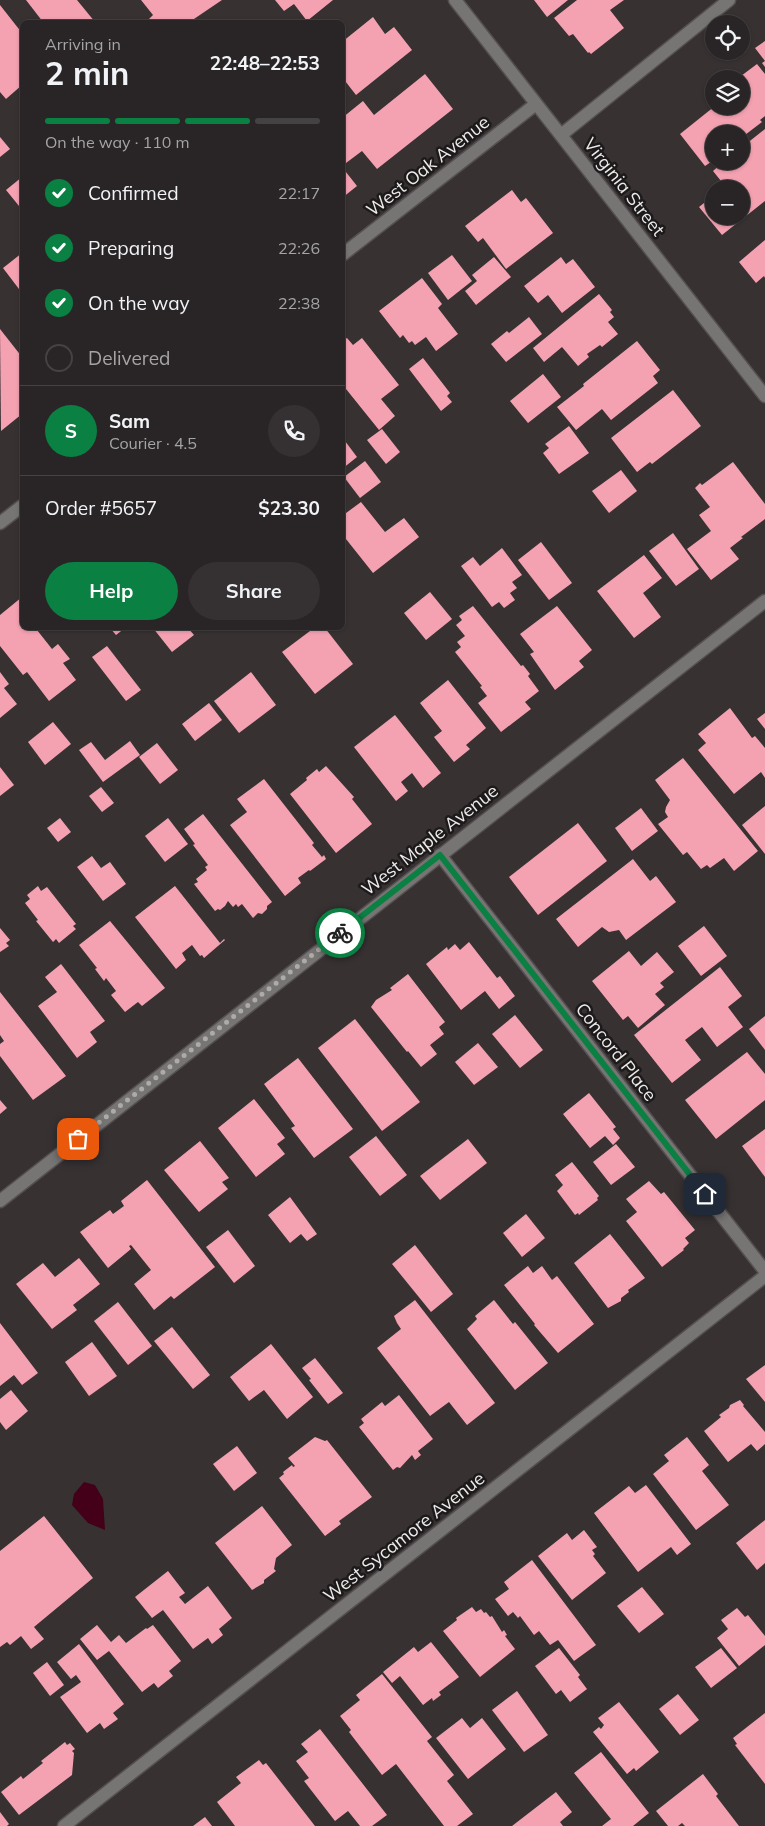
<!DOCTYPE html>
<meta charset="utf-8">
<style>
:root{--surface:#292526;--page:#353132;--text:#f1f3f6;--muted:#a5a5a7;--line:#454243;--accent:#0b8043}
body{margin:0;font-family:Mulish,sans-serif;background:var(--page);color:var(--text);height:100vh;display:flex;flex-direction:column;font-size:19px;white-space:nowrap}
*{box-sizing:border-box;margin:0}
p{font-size:16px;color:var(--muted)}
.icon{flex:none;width:28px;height:28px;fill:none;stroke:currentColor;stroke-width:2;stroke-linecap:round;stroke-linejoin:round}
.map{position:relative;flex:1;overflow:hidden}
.side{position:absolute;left:20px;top:20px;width:325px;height:610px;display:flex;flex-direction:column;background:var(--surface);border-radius:8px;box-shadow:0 1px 4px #0004,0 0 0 1px var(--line)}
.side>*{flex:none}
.fabs{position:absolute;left:705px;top:15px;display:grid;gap:10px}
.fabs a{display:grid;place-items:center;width:45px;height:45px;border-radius:50%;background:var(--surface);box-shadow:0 1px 4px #0004,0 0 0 1px var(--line);font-size:25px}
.pin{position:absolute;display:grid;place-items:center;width:42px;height:42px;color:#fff;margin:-21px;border-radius:10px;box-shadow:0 2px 8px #0006}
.courier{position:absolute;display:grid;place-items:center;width:50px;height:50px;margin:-25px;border:4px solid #0b8043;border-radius:50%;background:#fff;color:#222;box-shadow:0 1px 6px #0007}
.overview em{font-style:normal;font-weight:700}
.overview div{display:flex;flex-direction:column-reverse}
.overview{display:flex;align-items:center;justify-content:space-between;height:85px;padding:0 25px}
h1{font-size:32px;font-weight:700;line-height:38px}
.bar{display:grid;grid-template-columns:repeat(4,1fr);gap:8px 5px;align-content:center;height:60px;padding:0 25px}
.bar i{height:6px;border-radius:4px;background:var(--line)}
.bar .selected{background:var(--accent)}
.bar p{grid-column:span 4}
.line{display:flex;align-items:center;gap:12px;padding:0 25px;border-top:1px solid var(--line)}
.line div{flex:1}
.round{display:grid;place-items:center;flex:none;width:52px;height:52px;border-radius:26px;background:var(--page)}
ol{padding:0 25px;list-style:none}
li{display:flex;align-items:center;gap:15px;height:55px}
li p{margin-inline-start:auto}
li .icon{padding:5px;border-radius:50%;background:var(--accent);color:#fff;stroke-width:4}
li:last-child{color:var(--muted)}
li i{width:28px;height:28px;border:2px solid var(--line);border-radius:50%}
.action{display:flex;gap:10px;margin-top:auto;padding:10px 25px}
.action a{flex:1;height:58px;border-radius:30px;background:var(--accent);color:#fff;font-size:20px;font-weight:700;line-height:58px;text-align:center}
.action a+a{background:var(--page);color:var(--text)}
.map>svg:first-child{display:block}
.water{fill:#430018}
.building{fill:#f4a1b1}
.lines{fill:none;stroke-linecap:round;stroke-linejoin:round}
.minor-casing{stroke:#544f50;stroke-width:15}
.minor{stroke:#777474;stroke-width:12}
.done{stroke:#afaaaa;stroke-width:5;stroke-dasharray:0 9}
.route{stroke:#0b8043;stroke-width:6}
.labels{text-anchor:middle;stroke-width:5;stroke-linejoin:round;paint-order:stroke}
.street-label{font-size:18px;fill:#efebeb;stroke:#1c1a1a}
</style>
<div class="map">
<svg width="765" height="1826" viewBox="0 0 765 1826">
<rect width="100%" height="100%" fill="#373132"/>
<polygon class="water" points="84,1482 95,1485 103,1499 105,1530 88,1523 72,1505 74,1494"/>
<g class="building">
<polygon points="26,0 77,0 95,22 43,22"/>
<polygon points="141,0 222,0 191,21 192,22 152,22 149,19 153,15"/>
<polygon points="275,0 333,0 307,21 294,4 284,11"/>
<polygon points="534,0 568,0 547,17"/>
<polygon points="577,0 624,0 610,10 624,28 591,54 589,52 588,53 573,34 569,36 554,18"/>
<polygon points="0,5 22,33 22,85 6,99 0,92"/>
<polygon points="373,17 385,34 394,27 412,50 356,95 342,77 342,42"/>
<polygon points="765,41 765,67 762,63 765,61 755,48"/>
<polygon points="757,64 765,74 765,116 760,120 762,122 741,138 741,134 714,134 714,160 705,166 680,134 715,106 741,106 741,79 737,79"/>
<polygon points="425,74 453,109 377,169 362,151 342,166 342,118 363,101 374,115"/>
<polygon points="765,129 765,201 722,235 699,207 714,195 714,216 741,216 741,189 722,189 725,186 713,171 724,161 741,161 741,148"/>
<polygon points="0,137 10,149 0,157"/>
<polygon points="342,167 357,186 342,198"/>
<polygon points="22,177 22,203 19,206 6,190"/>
<polygon points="512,190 521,202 526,198 553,233 506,269 483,238 478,242 465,226"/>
<polygon points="765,240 765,278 764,276 756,283 739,262"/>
<polygon points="22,253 22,293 3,268"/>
<polygon points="452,255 472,281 448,300 428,273"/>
<polygon points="494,257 511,277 476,305 465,291 477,281 472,275"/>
<polygon points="561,257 566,264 573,259 595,287 562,313 548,295 538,303 524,286"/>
<polygon points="422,278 442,304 438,308 458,334 436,351 426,337 415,345 412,341 409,343 403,335 400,338 379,311"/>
<polygon points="599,294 612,310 610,312 614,317 608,322 618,334 602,347 600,345 587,354 589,357 578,366 562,347 544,362 533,348"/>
<polygon points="529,317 542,334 506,362 491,344 507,331 509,333"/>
<polygon points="0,329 22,357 22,414 1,431"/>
<polygon points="347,338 353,345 362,338 399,385 381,399 395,416 379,430 342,384 342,341"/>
<polygon points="637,341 660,370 653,376 658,383 611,420 602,409 576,430 557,407 584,386 583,384"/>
<polygon points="423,358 450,393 447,396 452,402 441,411 409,369"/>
<polygon points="543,374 561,397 528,423 510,401"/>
<polygon points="673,390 701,426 652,464 650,462 637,472 611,438"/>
<polygon points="569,426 589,453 559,474 543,453 549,448 545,444"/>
<polygon points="382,429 400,452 386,464 367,440"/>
<polygon points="342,437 357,457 342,469"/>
<polygon points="365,461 381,482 360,498 344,477"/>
<polygon points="733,462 765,504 765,519 741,537 743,538 730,548 739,559 711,580 687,549 711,531 699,515 710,507 695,488 700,483 702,485"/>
<polygon points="621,470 637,491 609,513 592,491"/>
<polygon points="361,502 385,532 404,518 419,537 373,573 342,534 342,516"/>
<polygon points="673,533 699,569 676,586 649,551"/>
<polygon points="541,542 572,583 549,600 518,560"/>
<polygon points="502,548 522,575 512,582 517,588 510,593 515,600 504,608 499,602 492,607 461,566 473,557 480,566"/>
<polygon points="644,555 662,578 643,593 661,617 634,638 597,591"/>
<polygon points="430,592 452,619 426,640 404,613"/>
<polygon points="22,597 22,628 39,628 37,630 52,649 58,644 70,659 63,663 76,680 49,701 27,672 23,675 0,646 0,615"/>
<polygon points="473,606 521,666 523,665 530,674 528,676 539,691 525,702 531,709 501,732 478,703 487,696 480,687 482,686 455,652 461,647 457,642 465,636 456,625 462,620 459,616"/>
<polygon points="557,606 592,650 579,661 584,667 555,690 530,654 534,652 520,634"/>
<polygon points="110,628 125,628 116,635"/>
<polygon points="153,628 188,628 194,635 172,652"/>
<polygon points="314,628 325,628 353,664 315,694 282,652"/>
<polygon points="107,646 141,690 126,701 92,657"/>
<polygon points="0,672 9,684 4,688 17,704 0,718"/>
<polygon points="251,672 276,705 239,733 214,701"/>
<polygon points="448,680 486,728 466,745 470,749 454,762 434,737 442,731 420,703"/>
<polygon points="209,703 222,720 195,741 182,724"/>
<polygon points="730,708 752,738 755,736 765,748 765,778 761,772 734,794 698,750 706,743 698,734"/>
<polygon points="765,713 765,729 757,719"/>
<polygon points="395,715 441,773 423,788 412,773 401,782 408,791 396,801 354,747"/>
<polygon points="53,722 71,744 45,765 28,742"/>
<polygon points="130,741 140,755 103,782 79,750 91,742 105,760"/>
<polygon points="157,743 178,770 160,784 139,757"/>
<polygon points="683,758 758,851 734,871 724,858 710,868 707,865 701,869 687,852 683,855 658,824 668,817 665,812 666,807 670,800 655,780"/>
<polygon points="326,766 354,797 352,799 372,824 336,853 290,794 307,780 306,778 317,769 319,772"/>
<polygon points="0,767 14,785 0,796"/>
<polygon points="264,779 314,843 312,845 322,857 324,855 326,859 310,871 309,870 298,878 301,883 285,896 230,825 247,812 237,799"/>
<polygon points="101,787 114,803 102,812 89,796"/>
<polygon points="765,806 765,854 742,825"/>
<polygon points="641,808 658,831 632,851 615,828"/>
<polygon points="203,814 272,902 267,906 267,909 262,914 258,913 253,918 242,904 238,907 236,904 233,907 228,901 225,906 220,910 218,909 215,911 194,884 198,882 196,879 207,870 205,867 208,865 193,845 195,844 184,829"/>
<polygon points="60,818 71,832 58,842 47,828"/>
<polygon points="168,818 188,844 165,862 145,836"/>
<polygon points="578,823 607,861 538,915 509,877"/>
<polygon points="92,856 101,868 110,862 126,884 103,901 77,867"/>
<polygon points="633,859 650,881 656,876 676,902 626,940 619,930 609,932 602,927 578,947 556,919"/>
<polygon points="38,886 41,891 47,887 76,924 73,926 76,929 59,943 56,939 53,942 36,921 38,920 25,903 30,899 27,895"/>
<polygon points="175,886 220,943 224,939 225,940 204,958 202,955 200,956 192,945 182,953 186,960 176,969 135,917"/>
<polygon points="110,921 165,988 142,1006 138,1002 125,1012 111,995 116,991 106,978 104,981 95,969 97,968 79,945"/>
<polygon points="704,926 727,956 701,976 678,946"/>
<polygon points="0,928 10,940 6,943 9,946 0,952"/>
<polygon points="469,942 497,978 500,976 515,996 499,1009 485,991 461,1010 426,964 447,947 448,950 455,944 460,950"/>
<polygon points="629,951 641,966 657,952 674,972 660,983 664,987 655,994 665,1005 638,1028 628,1016 623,1020 592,981"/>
<polygon points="61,964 105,1021 90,1032 97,1042 77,1058 38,1006 57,992 45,977"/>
<polygon points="720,967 742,996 728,1007 743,1027 717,1047 702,1027 685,1040 701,1060 672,1083 634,1035"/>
<polygon points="408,974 445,1022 439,1027 444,1034 430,1045 437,1054 421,1067 408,1051 407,1052 371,1007 376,1000 392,990 390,988"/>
<polygon points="0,992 66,1076 33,1100 0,1056 0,1044 4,1041 0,1035"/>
<polygon points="515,1015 543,1050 520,1068 492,1034"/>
<polygon points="765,1016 765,1050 749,1029"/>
<polygon points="355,1019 420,1102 382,1131 318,1048"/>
<polygon points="478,1043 498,1067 474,1085 455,1062"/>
<polygon points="747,1052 765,1074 765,1100 716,1139 685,1100"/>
<polygon points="298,1058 353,1129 314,1158 291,1128 295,1126 264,1084"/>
<polygon points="589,1093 616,1127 613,1129 620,1138 613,1145 605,1136 590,1148 563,1114"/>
<polygon points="254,1099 285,1138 277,1144 285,1154 256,1177 218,1128"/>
<polygon points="0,1100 7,1108 0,1114"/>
<polygon points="765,1129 765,1177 742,1146"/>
<polygon points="376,1136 407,1175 380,1196 349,1157"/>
<polygon points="468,1139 487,1163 440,1200 420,1176"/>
<polygon points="200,1141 229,1178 222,1182 228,1189 199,1212 164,1170"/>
<polygon points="616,1144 635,1167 611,1185 593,1162"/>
<polygon points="572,1162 599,1196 597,1198 598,1200 579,1215 578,1213 575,1215 557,1191 563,1185 555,1175"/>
<polygon points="147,1180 215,1267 174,1299 171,1296 154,1310 134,1284 151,1270 131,1245 129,1246 131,1249 108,1268 80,1232 110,1210 113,1214 124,1206 121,1201"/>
<polygon points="649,1181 661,1194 664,1192 695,1230 685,1238 689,1243 683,1249 684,1250 662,1267 626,1221 637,1212 626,1199"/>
<polygon points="290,1197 317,1234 307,1241 301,1234 290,1243 268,1215"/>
<polygon points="526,1214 545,1238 522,1257 503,1233"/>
<polygon points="228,1230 255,1266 234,1283 206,1247"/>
<polygon points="610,1234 645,1278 628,1290 629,1292 621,1298 621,1301 608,1308 574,1263"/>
<polygon points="415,1245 453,1294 431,1312 392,1264"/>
<polygon points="79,1258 100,1284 73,1305 77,1310 52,1329 16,1284 43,1263 55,1277"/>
<polygon points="528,1266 533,1273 542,1266 552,1280 557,1276 594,1324 558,1353 534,1325 535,1324 504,1285"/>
<polygon points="415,1300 495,1403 467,1425 449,1402 430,1416 377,1348 401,1329 397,1323 394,1316"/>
<polygon points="494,1300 513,1324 515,1322 548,1363 515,1390 467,1329 477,1319 475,1316"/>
<polygon points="118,1302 152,1346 128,1365 94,1321"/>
<polygon points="0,1323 38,1373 22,1385 14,1375 0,1386"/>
<polygon points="172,1327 210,1375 193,1389 154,1341"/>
<polygon points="92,1342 117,1376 89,1396 65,1362"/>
<polygon points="271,1344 313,1397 287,1419 264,1390 249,1401 230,1377"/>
<polygon points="315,1358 343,1393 328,1404 309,1380 311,1379 302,1368"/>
<polygon points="765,1365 765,1402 746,1379"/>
<polygon points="11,1390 28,1411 6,1430 0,1422 0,1399"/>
<polygon points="399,1395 433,1439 418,1451 421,1455 415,1460 412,1455 400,1468 397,1467 393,1470 359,1427 364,1423 361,1419 382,1402 385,1406"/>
<polygon points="740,1400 744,1405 743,1406 765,1432 765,1444 757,1451 751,1444 728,1462 704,1431 721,1417 719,1415 729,1408 730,1405"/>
<polygon points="315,1437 325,1441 327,1440 372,1497 339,1521 341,1524 325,1536 279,1478 284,1474 283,1472 292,1465 293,1467 295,1466 288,1458"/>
<polygon points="687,1437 709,1465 702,1471 729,1505 696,1530 653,1474 669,1461 664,1455"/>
<polygon points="237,1446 257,1473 234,1491 213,1464"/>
<polygon points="646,1485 691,1544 677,1555 671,1547 638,1572 594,1513 629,1486 635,1493"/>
<polygon points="262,1506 292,1545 276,1558 274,1569 276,1571 264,1580 264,1583 252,1590 215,1543"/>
<polygon points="44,1516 93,1578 34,1627 44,1639 31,1649 21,1636 10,1645 7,1642 0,1647 0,1551"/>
<polygon points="765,1520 765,1563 757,1570 736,1543"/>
<polygon points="584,1530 597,1547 592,1550 595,1554 593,1556 606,1573 572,1600 538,1556 567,1533 572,1540"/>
<polygon points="532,1560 596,1645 574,1661 558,1640 550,1645 539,1631 534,1635 520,1616 518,1618 513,1612 508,1616 495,1599 509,1589 504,1582"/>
<polygon points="168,1571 185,1593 179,1597 185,1604 208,1586 232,1618 219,1629 223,1635 212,1644 208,1638 193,1649 163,1610 152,1618 135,1597"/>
<polygon points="642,1587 664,1614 639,1633 617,1606"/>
<polygon points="472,1607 476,1612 481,1609 484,1613 486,1612 490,1617 492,1616 502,1632 504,1630 507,1635 505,1636 515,1649 480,1677 443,1631 457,1620 456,1618"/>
<polygon points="737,1608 745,1617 748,1615 765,1636 765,1645 739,1666 717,1638 728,1629 721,1620"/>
<polygon points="97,1625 111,1642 119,1635 126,1643 146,1628 147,1629 153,1625 181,1661 169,1671 173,1676 158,1688 154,1683 142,1692 109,1651 97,1660 80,1639"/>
<polygon points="431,1642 459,1677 439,1692 441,1695 433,1701 432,1698 423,1705 400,1676 392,1683 383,1672 414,1647 418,1652"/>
<polygon points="79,1644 124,1704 113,1713 118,1719 104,1729 100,1723 87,1733 60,1697 81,1682 76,1675 71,1679 57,1662"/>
<polygon points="559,1648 580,1675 578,1677 587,1689 570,1702 561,1690 556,1694 535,1666"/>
<polygon points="721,1648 737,1668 711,1688 695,1667"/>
<polygon points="47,1662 64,1685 50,1696 33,1673"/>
<polygon points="382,1674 432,1737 427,1741 454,1775 447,1781 473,1814 457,1826 444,1826 396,1764 382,1775 349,1732 351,1730 340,1716 360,1700 356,1695"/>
<polygon points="517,1691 548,1735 524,1752 492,1710"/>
<polygon points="678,1694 699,1720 680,1735 659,1709"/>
<polygon points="619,1702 659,1752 636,1771 634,1768 627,1774 593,1732 599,1727 601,1729 604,1725 598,1718"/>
<polygon points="765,1713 765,1784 735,1745 737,1744 733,1738"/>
<polygon points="462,1718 470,1728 482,1718 506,1749 468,1779 436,1738"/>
<polygon points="320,1729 387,1815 372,1826 360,1826 348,1811 335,1821 304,1781 309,1778 296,1761 308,1752 301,1744"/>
<polygon points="65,1742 67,1745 70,1743 75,1749 72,1751 74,1753 72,1775 19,1815 1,1792 21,1776 23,1779 43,1763 41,1761"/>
<polygon points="601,1752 649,1813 633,1826 602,1826 611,1819 574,1773"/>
<polygon points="259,1760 263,1765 266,1763 315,1826 235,1826 217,1802 241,1783 236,1777"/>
<polygon points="703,1774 718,1794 716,1796 739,1826 685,1826 682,1823 678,1826 668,1826 656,1811"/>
<polygon points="556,1792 572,1812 560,1822 563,1826 512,1826"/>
<polygon points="0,1812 9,1824 7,1826 0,1826"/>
<polygon points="205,1817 212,1826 193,1826"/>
</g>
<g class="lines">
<defs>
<g id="minor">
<polyline points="455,0 765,396"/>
<polyline points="561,135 729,0"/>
<polyline points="342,255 536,104"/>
<polyline points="0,523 22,506"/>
<polyline points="440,855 765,1271"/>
<polyline points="0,1201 765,601"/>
<polyline points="64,1826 765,1276"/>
</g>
</defs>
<use href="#minor" class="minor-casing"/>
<use href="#minor" class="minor"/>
</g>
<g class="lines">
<polyline class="done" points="78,1139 340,933"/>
<polyline class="route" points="340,933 440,855 705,1194"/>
</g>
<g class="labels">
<g class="street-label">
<text transform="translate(428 166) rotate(-38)" y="6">West Oak Avenue</text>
<text transform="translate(624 187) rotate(52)" y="6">Virginia Street</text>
<text transform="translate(430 840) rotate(-38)" y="6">West Maple Avenue</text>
<text transform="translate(616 1052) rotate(52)" y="6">Concord Place</text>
<text transform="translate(404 1537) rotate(-38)" y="6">West Sycamore Avenue</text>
</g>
</g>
</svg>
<div class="fabs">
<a><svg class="icon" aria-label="locate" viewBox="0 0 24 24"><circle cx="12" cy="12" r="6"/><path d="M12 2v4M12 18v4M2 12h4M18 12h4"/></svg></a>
<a><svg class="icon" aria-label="layers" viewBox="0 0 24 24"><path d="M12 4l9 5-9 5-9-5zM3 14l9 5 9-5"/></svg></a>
<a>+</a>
<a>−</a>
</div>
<div class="pin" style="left:78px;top:1139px;background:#ea580c"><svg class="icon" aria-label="bag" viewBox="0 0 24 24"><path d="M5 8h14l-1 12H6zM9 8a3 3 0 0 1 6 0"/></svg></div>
<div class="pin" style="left:705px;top:1194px;background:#1f2937"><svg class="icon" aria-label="home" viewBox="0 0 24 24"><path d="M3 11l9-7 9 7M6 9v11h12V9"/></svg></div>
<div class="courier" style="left:340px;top:933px"><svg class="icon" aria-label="bike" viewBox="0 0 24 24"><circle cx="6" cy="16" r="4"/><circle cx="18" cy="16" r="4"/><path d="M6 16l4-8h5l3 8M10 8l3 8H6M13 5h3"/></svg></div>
<section class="side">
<div class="overview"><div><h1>2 min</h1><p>Arriving in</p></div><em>22:48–22:53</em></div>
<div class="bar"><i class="selected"></i><i class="selected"></i><i class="selected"></i><i></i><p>On the way · 110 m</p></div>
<ol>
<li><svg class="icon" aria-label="check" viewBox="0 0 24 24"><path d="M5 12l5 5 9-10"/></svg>Confirmed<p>22:17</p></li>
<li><svg class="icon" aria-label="check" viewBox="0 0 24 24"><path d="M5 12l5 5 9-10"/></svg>Preparing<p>22:26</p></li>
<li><svg class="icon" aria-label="check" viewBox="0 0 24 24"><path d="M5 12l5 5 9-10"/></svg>On the way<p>22:38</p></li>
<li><i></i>Delivered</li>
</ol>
<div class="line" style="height:90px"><b class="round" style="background:var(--accent);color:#fff">S</b><div><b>Sam</b><p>Courier · 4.5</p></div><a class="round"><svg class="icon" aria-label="phone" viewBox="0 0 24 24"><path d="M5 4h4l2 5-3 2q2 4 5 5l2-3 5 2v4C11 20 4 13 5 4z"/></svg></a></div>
<div class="line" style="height:65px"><div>Order #5657</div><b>$23.30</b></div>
<div class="action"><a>Help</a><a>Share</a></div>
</section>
</div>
